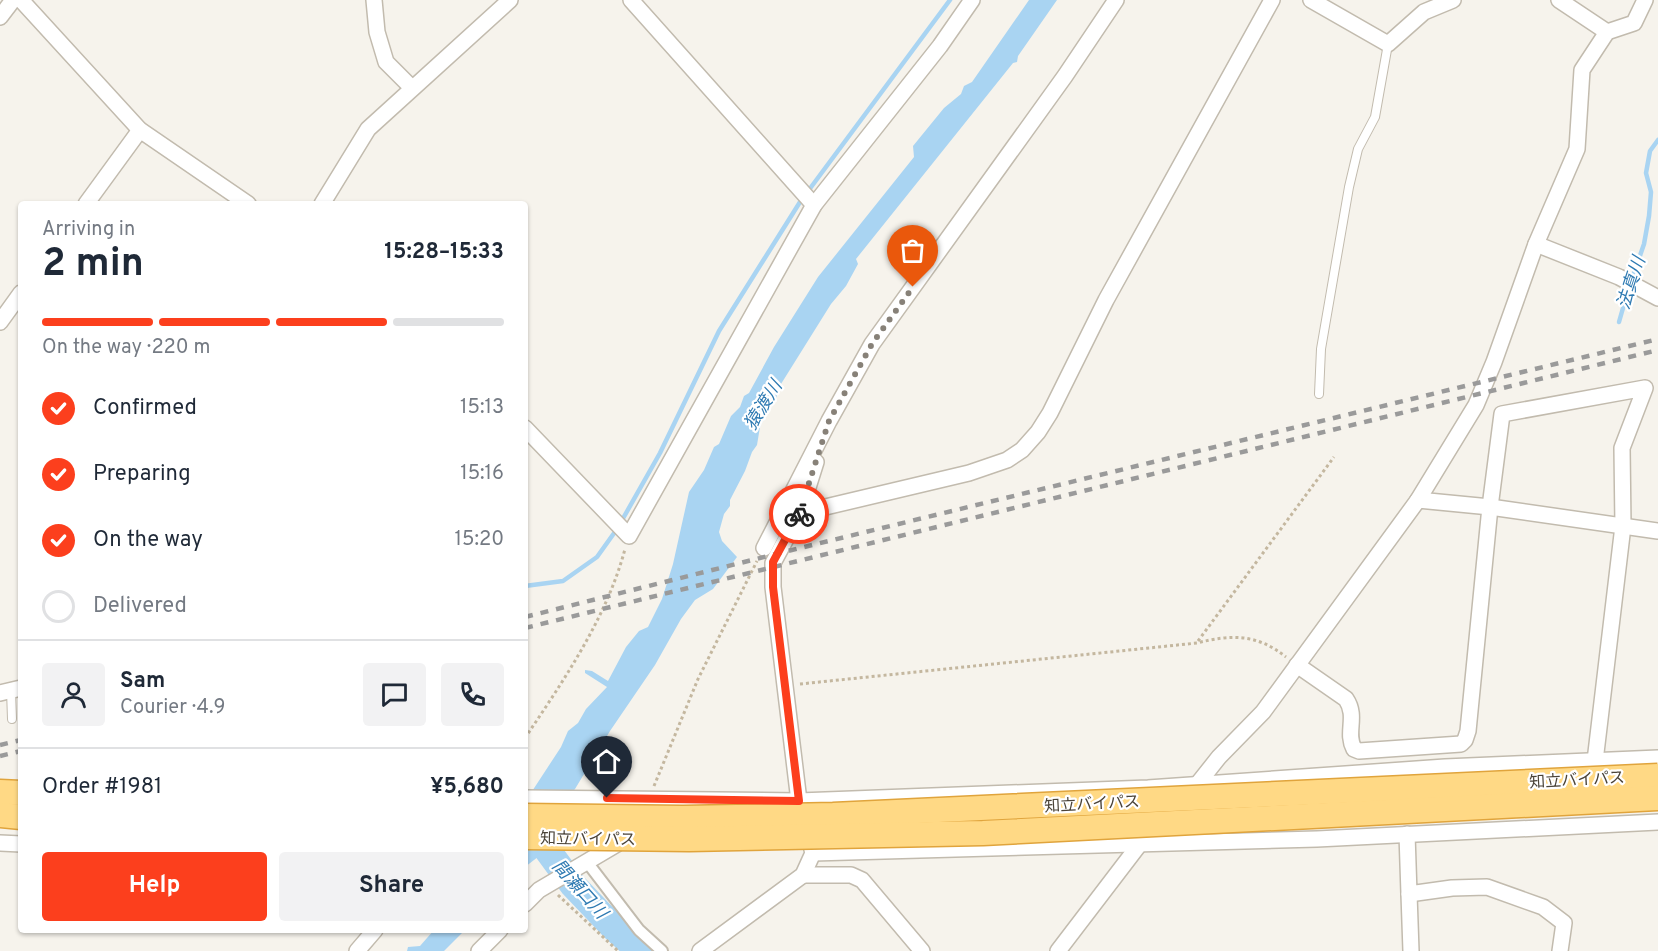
<!DOCTYPE html>
<meta charset="utf-8">
<style>
:root{--surface:#fff;--page:#f2f2f3;--text:#1f2937;--muted:#747a83;--line:#e0e1e3;--accent:#fc3f1d}
body{margin:0;font-family:Overpass,"Noto Sans JP",sans-serif;background:var(--page);color:var(--text);height:100vh;display:flex;flex-direction:column;font-size:22px;white-space:nowrap}
*{box-sizing:border-box;margin:0}
p{font-size:20px;color:var(--muted)}
.icon{flex:none;width:33px;height:33px;fill:none;stroke:currentColor;stroke-width:2;stroke-linecap:round;stroke-linejoin:round}
.map{position:relative;flex:1;overflow:hidden}
.drawer{position:absolute;left:18px;top:201px;width:510px;height:732px;display:flex;flex-direction:column;background:var(--surface);border-radius:6px;box-shadow:0 2px 4px #0004}
.drawer>*{flex:none}
.pin{position:absolute;display:grid;place-items:center;width:51px;height:51px;color:#fff;margin:-62px -26px;border-radius:50% 50% 50% 0;rotate:-45deg;box-shadow:0 0 6px #0007}
.pin .icon{rotate:45deg}
.courier{position:absolute;display:grid;place-items:center;width:60px;height:60px;margin:-30px;border:4px solid #fc3f1d;border-radius:50%;background:#fff;color:#222;box-shadow:0 2px 8px #0007}
.head em{font-style:normal;font-weight:700}
.head div{display:flex;flex-direction:column-reverse}
.head{display:flex;align-items:center;justify-content:space-between;height:102px;padding:0 24px}
h1{font-size:39px;font-weight:700;line-height:45px}
.bar{display:grid;grid-template-columns:repeat(4,1fr);gap:9px 6px;align-content:center;height:72px;padding:0 24px}
.bar i{height:8px;border-radius:4px;background:var(--line)}
.bar .on{background:var(--accent)}
.bar p{grid-column:span 4}
.line{display:flex;align-items:center;gap:15px;padding:0 24px;border-top:2px solid var(--line)}
.line div{flex:1}
.round{display:grid;place-items:center;flex:none;width:63px;height:63px;border-radius:6px;background:var(--page)}
ol{padding:0 24px;list-style:none}
li{display:flex;align-items:center;gap:18px;height:66px}
li p{margin-inline-start:auto}
li .icon{padding:6px;border-radius:50%;background:var(--accent);color:#fff;stroke-width:4}
li:last-child{color:var(--muted)}
li i{width:33px;height:33px;border:3px solid var(--line);border-radius:50%}
.action{display:flex;gap:12px;margin-top:auto;padding:12px 24px}
.action a{flex:1;height:69px;border-radius:6px;background:var(--accent);color:#fff;font-size:24px;font-weight:700;line-height:69px;text-align:center}
.action a+a{background:var(--page);color:var(--text)}
.map>svg:first-child{display:block}
.water{fill:#a9d4f2}
.lines{fill:none;stroke-linecap:round;stroke-linejoin:round}
.stream{stroke:#a9d4f2;stroke-width:4.5}
.river{stroke:#a9d4f2;stroke-width:27}
.service-casing{stroke:#c2bbae;stroke-width:10}
.pedestrian-casing{stroke:#c2bbae;stroke-width:14}
.minor-casing{stroke:#c2bbae;stroke-width:18}
.trunk-casing{stroke:#e0a43c;stroke-width:27}
.path{stroke:#c4b79f;stroke-width:3;stroke-dasharray:3 3;stroke-linecap:butt}
.service{stroke:#fff;stroke-width:8}
.pedestrian{stroke:#fff;stroke-width:10}
.minor{stroke:#fff;stroke-width:15}
.trunk{stroke:#ffd985;stroke-width:24}
.rail{stroke:#9a9a9a;stroke-width:4.5;stroke-dasharray:8 8;stroke-linecap:butt}
.trunk-bridge-casing{stroke:#e0a43c;stroke-width:27;stroke-linecap:butt}
.trunk-bridge{stroke:#ffd985;stroke-width:24}
.done{stroke:#878178;stroke-width:6;stroke-dasharray:0 10.8}
.route{stroke:#fc3f1d;stroke-width:8}
.labels{text-anchor:middle;stroke-width:4.5;stroke-linejoin:round;paint-order:stroke}
.street-label{font-size:16px;fill:#4b4439;stroke:#fff}
.water-label{font-size:18px;font-style:italic;fill:#2e7ab2;stroke:#fff}
</style>
<div class="map">
<svg width="1658" height="951" viewBox="0 0 1658 951">
<rect width="100%" height="100%" fill="#f6f3ec"/>
<g class="water">
<polygon points="1029,0 1057,0 1018,56 1017,62 1013,63 856,259 858,264 846,286 831,304 781,384 775,401 765,415 760,427 757,445 752,452 745,471 730,500 730,506 724,514 719,532 722,541 737,557 713,589 695,600 681,619 655,665 610,731 575,789 539,830 554,852 548,857 543,853 525,867 525,802 561,747 568,731 578,723 586,709 607,687 585,673 585,670 592,671 608,681 626,647 639,631 648,627 662,599 673,564 689,492 704,470 714,447 719,444 731,416 740,407 744,396 749,393 774,347 818,277 914,157 913,146 944,108 961,94 964,86 972,82"/>
<polygon points="434,930 465,930 444,951 407,951 408,947 420,946"/>
</g>
<g class="lines">
<g class="stream">
<polyline points="1632,279 1644,244 1649,216 1651,192 1646,173 1650,151 1658,140"/>
<polyline points="1619,322 1629,287"/>
<polyline points="621,522 660,453 719,331 800,202 950,0"/>
<polyline points="525,586 563,581 597,557 617,529"/>
</g>
<polyline class="river" points="529,825 573,885 614,928 640,951"/>
<defs>
<g id="service">
<polyline points="1319,394 1321,349 1349,187 1358,149 1375,117 1388,44"/>
<polyline points="11,690 12,719"/>
</g>
<polyline id="pedestrian" points="587,862 639,930 662,951"/>
<g id="minor">
<polyline points="21,0 140,130 248,204"/>
<polyline points="374,0 377,32 386,62 412,88"/>
<polyline points="631,0 814,205"/>
<polyline points="1311,0 1388,44 1424,12 1453,0"/>
<polyline points="1559,0 1607,32"/>
<polyline points="0,17 13,0"/>
<polyline points="86,204 140,130"/>
<polyline points="322,204 368,129 510,0"/>
<polyline points="1536,244 1619,277 1658,298"/>
<polyline points="0,322 21,293"/>
<polyline points="525,428 629,536 814,205 940,46 972,0"/>
<polyline points="1418,500 1490,507 1658,531"/>
<polyline points="800,513 816,462"/>
<polyline points="764,548 829,421 872,344 1065,76 1116,0"/>
<path d="M1297 665 1346 699C1358 717 1345 732 1354 749L1359 751 1461 744 1465 740 1468 731 1490 507 1502 414 1645 388 1622 448 1623 526 1595 761"/>
<polyline points="0,693 21,688"/>
<polyline points="1195,791 1196,786 1219,757 1263,712 1418,500 1476,405 1494,362 1536,244 1577,149 1582,70 1607,32 1634,23 1645,0"/>
<polyline points="525,798 799,801 1148,788 1445,767 1658,758"/>
<polyline points="1407,834 1409,894 1452,888 1487,887 1543,907 1564,923 1560,951"/>
<polyline points="1186,842 1191,815"/>
<polyline points="0,843 21,844"/>
<polyline points="813,853 1317,839 1658,822"/>
<polyline points="803,875 851,875 862,880 922,951"/>
<polyline points="1409,894 1411,951"/>
<polyline points="525,904 539,890 617,844 621,838"/>
<polyline points="357,951 375,930"/>
<polyline points="479,951 500,930"/>
<polyline points="700,951 803,875 813,853 799,801 773,587 773,563 800,513 969,473 1007,460 1022,450 1038,432 1050,413 1106,300 1272,0"/>
<polyline points="1058,951 1139,845 1140,840"/>
</g>
<g id="trunk">
<polyline points="0,792 21,793"/>
<polyline points="0,815 21,817"/>
</g>
</defs>
<use href="#service" class="service-casing"/>
<use href="#pedestrian" class="pedestrian-casing"/>
<use href="#minor" class="minor-casing"/>
<use href="#trunk" class="trunk-casing"/>
<g class="path">
<polyline points="1198,641 1334,457"/>
<path d="M800 684 1197 643C1232 634 1257 634 1286 657"/>
<path d="M525 738C564 680 607 617 625 549"/>
<polyline points="654,786 698,679 757,561"/>
<polyline points="558,895 618,951"/>
</g>
<use href="#service" class="service"/>
<use href="#pedestrian" class="pedestrian"/>
<use href="#minor" class="minor"/>
<use href="#trunk" class="trunk"/>
<g class="rail">
<polyline points="525,617 800,548 1658,339"/>
<polyline points="525,628 1658,350"/>
<polyline points="0,745 21,740"/>
<polyline points="0,756 21,751"/>
</g>
<defs>
<g id="trunk-bridge">
<polyline points="525,816 683,818 833,815 1658,776"/>
<polyline points="525,837 689,839 983,833 1658,798"/>
</g>
</defs>
<use href="#trunk-bridge" class="trunk-bridge-casing"/>
<use href="#trunk-bridge" class="trunk-bridge"/>
</g>
<g class="lines">
<polyline class="done" points="799,514 829,421 872,344 913,287"/>
<polyline class="route" points="607,798 799,801 773,587 773,562 799,514"/>
</g>
<g class="labels">
<g class="street-label">
<text transform="translate(1577 779) rotate(-3)" y="6">知立バイパス</text>
<text transform="translate(1092 803) rotate(-3)" y="6">知立バイパス</text>
<text transform="translate(588 838) rotate(1)" y="6">知立バイパス</text>
</g>
<g class="water-label">
<text transform="translate(1631 283) rotate(-72)" y="6">法真川</text>
<text transform="translate(763 405) rotate(-58)" y="6">猿渡川</text>
<text transform="translate(580 889) rotate(48)" y="6">間瀬口川</text>
</g>
</g>
</svg>
<div class="pin" style="left:913px;top:287px;background:#ea580c"><svg class="icon" aria-label="bag" viewBox="0 0 24 24"><path d="M5 8h14l-1 12H6zM9 8a3 3 0 0 1 6 0"/></svg></div>
<div class="pin" style="left:607px;top:798px;background:#1f2937"><svg class="icon" aria-label="home" viewBox="0 0 24 24"><path d="M3 11l9-7 9 7M6 9v11h12V9"/></svg></div>
<div class="courier" style="left:799px;top:514px"><svg class="icon" aria-label="bike" viewBox="0 0 24 24"><circle cx="6" cy="16" r="4"/><circle cx="18" cy="16" r="4"/><path d="M6 16l4-8h5l3 8M10 8l3 8H6M13 5h3"/></svg></div>
<section class="drawer">
<div class="head"><div><h1>2 min</h1><p>Arriving in</p></div><em>15:28–15:33</em></div>
<div class="bar"><i class="on"></i><i class="on"></i><i class="on"></i><i></i><p>On the way · 220 m</p></div>
<ol>
<li><svg class="icon" aria-label="check" viewBox="0 0 24 24"><path d="M5 12l5 5 9-10"/></svg>Confirmed<p>15:13</p></li>
<li><svg class="icon" aria-label="check" viewBox="0 0 24 24"><path d="M5 12l5 5 9-10"/></svg>Preparing<p>15:16</p></li>
<li><svg class="icon" aria-label="check" viewBox="0 0 24 24"><path d="M5 12l5 5 9-10"/></svg>On the way<p>15:20</p></li>
<li><i></i>Delivered</li>
</ol>
<div class="line" style="height:108px"><a class="round"><svg class="icon" aria-label="person" viewBox="0 0 24 24"><circle cx="12" cy="8" r="4"/><path d="M4 21q1-7 8-7t8 7"/></svg></a><div><b>Sam</b><p>Courier · 4.9</p></div><a class="round"><svg class="icon" aria-label="chat" viewBox="0 0 24 24"><path d="M4 5h16v11H9l-5 4z"/></svg></a><a class="round"><svg class="icon" aria-label="phone" viewBox="0 0 24 24"><path d="M5 4h4l2 5-3 2q2 4 5 5l2-3 5 2v4C11 20 4 13 5 4z"/></svg></a></div>
<div class="line" style="height:78px"><div>Order #1981</div><b>¥5,680</b></div>
<div class="action"><a>Help</a><a>Share</a></div>
</section>
</div>
